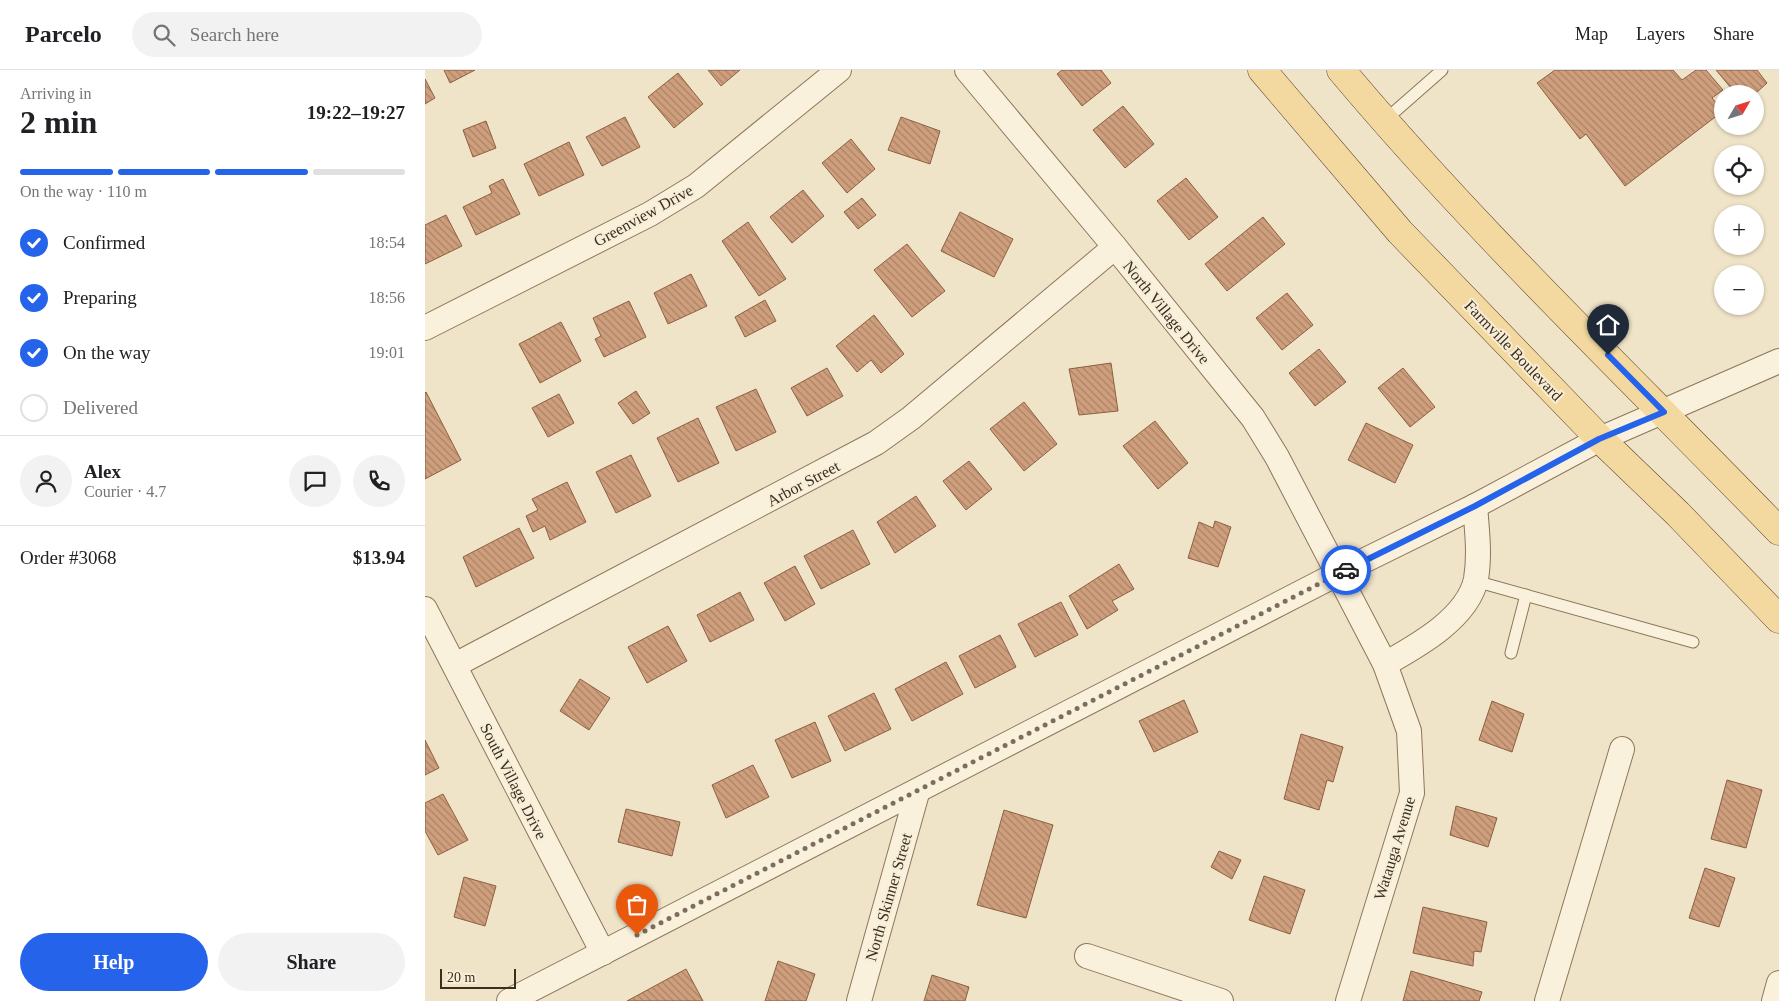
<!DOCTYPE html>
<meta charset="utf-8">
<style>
:root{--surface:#fff;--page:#f2f2f2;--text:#202124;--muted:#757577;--line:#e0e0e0;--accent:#2563eb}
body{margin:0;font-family:Georgia,serif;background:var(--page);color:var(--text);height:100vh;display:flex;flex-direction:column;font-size:19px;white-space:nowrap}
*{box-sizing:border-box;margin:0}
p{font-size:16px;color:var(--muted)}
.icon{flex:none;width:28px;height:28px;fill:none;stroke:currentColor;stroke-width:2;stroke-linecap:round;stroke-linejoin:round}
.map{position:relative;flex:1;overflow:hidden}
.drawer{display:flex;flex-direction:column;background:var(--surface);width:425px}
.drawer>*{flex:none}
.needle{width:32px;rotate:51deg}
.tools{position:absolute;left:1289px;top:15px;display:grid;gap:10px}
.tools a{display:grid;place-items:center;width:50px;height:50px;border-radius:50%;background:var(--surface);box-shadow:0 1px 4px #0004;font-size:25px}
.scale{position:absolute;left:15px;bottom:12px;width:76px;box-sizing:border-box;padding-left:5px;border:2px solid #3d2e20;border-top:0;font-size:14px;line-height:18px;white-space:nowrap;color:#3d2e20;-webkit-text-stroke:4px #f7eed8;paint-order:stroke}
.pin{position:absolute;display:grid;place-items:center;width:42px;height:42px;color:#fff;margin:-51px -21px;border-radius:50% 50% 50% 0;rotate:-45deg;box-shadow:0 0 5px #0007}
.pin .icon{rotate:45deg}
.courier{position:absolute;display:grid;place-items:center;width:50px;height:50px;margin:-25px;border:4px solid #2563eb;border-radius:50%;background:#fff;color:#222;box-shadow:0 1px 6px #0007}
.head em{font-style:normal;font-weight:800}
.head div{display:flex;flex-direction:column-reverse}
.head{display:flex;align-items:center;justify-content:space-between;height:85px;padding:0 20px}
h1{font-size:32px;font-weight:800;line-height:38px}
.bar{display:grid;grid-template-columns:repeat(4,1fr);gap:8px 5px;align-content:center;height:60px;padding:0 20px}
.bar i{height:6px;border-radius:4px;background:var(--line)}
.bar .active{background:var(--accent)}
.bar p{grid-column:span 4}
.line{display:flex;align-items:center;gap:12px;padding:0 20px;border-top:1px solid var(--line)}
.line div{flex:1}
.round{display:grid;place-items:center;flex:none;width:52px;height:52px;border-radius:26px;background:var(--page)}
ol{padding:0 20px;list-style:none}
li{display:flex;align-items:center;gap:15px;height:55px}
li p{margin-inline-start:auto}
li .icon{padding:5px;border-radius:50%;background:var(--accent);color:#fff;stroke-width:4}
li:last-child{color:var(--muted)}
li i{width:28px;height:28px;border:2px solid var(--line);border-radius:50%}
.action{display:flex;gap:10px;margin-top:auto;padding:10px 20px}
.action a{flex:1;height:58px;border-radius:30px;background:var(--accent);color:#fff;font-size:20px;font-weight:800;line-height:58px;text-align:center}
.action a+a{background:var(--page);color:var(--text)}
header{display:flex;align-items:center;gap:30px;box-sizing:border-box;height:70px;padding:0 25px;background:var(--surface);border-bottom:1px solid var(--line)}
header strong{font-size:24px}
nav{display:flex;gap:28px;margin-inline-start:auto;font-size:18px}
.search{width:350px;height:45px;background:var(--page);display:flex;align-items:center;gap:12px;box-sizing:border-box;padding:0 18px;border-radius:28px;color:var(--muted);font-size:19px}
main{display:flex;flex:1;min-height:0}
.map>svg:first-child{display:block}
.building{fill:url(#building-back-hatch);stroke:#8d5f41}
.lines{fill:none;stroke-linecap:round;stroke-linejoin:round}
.service-casing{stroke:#8d765c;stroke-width:13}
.minor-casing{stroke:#8d765c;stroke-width:26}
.primary-casing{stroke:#5b4430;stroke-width:29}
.service{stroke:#faf1dc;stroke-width:11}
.minor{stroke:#faf1dc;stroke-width:24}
.primary{stroke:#f3d9a0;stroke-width:28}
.done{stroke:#7c6e5b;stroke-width:5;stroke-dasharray:0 9}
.route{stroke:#2563eb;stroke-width:6}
.labels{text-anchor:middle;stroke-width:4;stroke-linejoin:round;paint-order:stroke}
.street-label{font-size:16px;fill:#3d2e20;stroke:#f7eed8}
</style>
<header>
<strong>Parcelo</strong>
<div class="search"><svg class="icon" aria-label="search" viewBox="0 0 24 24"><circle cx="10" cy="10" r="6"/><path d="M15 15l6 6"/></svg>Search here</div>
<nav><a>Map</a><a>Layers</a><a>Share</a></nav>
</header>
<main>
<section class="drawer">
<div class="head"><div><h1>2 min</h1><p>Arriving in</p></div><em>19:22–19:27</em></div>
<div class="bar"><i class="active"></i><i class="active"></i><i class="active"></i><i></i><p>On the way · 110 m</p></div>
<ol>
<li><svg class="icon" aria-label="check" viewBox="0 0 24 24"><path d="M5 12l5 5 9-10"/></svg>Confirmed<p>18:54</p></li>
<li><svg class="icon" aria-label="check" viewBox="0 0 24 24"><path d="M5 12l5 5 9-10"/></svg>Preparing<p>18:56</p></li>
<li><svg class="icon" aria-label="check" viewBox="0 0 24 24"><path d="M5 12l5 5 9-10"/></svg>On the way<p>19:01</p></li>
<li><i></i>Delivered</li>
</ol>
<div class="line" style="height:90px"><a class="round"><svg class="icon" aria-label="person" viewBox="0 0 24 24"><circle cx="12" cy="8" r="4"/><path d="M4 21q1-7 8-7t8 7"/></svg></a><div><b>Alex</b><p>Courier · 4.7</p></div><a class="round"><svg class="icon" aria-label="chat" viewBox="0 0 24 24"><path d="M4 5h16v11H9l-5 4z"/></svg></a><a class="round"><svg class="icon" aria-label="phone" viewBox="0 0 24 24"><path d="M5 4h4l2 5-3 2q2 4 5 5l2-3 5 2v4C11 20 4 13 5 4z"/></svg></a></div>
<div class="line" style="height:65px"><div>Order #3068</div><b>$13.94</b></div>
<div class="action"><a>Help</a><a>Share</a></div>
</section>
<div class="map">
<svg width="1354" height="931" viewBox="0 0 1354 931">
<defs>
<pattern id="building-back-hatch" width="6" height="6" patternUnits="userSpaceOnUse" patternTransform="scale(1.25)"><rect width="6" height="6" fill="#cf9f7d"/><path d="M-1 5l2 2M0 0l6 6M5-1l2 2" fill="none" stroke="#a98266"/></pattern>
</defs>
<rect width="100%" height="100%" fill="#f0e4c8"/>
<g class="building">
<polygon points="19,0 50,0 25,13"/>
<polygon points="283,0 315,0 296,16"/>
<polygon points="637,0 676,0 686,13 657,36 632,4"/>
<polygon points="1130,0 1248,0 1257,10 1271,0 1281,0 1298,20 1287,28 1298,41 1200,116 1161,64 1155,69 1112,13"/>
<polygon points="1291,0 1332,0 1342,13 1330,24 1311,24"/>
<polygon points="253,3 278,34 249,58 223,27"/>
<polygon points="0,9 10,28 0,34"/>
<polygon points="698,36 729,74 700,98 668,60"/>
<polygon points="200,47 215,77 177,96 161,67"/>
<polygon points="476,47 515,61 505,94 463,80"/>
<polygon points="61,51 71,78 48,87 38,60"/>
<polygon points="426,69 450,99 422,123 397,93"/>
<polygon points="144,72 159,105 114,126 99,94"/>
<polygon points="761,108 793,147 764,170 732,131"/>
<polygon points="78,109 95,144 51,165 38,137 67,123 64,116"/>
<polygon points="378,120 399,146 367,173 345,147"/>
<polygon points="437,128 451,145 433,159 419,142"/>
<polygon points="535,142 588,169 569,207 516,181"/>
<polygon points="21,145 37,176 0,194 0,155"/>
<polygon points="838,147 860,174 802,221 780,194"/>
<polygon points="323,152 361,209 334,226 297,171"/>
<polygon points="482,174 520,221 487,247 449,200"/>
<polygon points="266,204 282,236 243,254 229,223"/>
<polygon points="862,223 888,255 857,280 831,248"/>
<polygon points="340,230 351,251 320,267 310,247"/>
<polygon points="204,231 221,267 179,287 170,269 176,266 168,248"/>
<polygon points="449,245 479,284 456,303 446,290 432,302 411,276"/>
<polygon points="136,252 156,291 115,313 94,274"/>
<polygon points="894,279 921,312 890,336 864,303"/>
<polygon points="686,293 693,341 654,345 644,299"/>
<polygon points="402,298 418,326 382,346 366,318"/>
<polygon points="978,298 1010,337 985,357 953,318"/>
<polygon points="331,319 351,362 311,381 291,337"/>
<polygon points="211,321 225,343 208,354 193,333"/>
<polygon points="1,322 36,390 0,409 0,323"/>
<polygon points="134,324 149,353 123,367 107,338"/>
<polygon points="599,332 632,374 599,401 565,359"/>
<polygon points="273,348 294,393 253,412 232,368"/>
<polygon points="730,351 763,393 733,419 698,376"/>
<polygon points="941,353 988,375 970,413 923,390"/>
<polygon points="206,385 226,426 191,443 171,402"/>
<polygon points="544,391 567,419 541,440 518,411"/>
<polygon points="142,412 161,452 125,470 120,456 108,462 101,446 113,440 107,429"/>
<polygon points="491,426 511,456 470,483 452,452"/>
<polygon points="790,451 806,457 793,497 763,488 774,452 788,458"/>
<polygon points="94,458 109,488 51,517 38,487"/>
<polygon points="428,460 445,494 396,519 379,486"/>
<polygon points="694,494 709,519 687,531 693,540 662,559 644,526"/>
<polygon points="370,496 390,534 360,551 339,513"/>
<polygon points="315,522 329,550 285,572 272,545"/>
<polygon points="636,532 653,565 610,587 593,554"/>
<polygon points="243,556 262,591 222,613 203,577"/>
<polygon points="575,565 591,597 550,618 534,586"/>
<polygon points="521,592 538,624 487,651 470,619"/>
<polygon points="155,609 185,628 164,660 135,641"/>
<polygon points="449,623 466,659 420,681 403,646"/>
<polygon points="759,630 773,662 729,682 714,651"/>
<polygon points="1067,631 1099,644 1087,682 1054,670"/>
<polygon points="390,652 406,691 367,708 350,670"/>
<polygon points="876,664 918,677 908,712 902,710 894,740 859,729"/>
<polygon points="0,670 14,698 0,705"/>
<polygon points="328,695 344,727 301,748 287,715"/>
<polygon points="1302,710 1337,720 1321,778 1286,769"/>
<polygon points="18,724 43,770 13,785 0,761 0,733"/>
<polygon points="1031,736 1072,748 1063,777 1025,765"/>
<polygon points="201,739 255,752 247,786 193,772"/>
<polygon points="579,740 628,755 601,848 552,835"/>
<polygon points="794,781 816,790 807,809 786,797"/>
<polygon points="1280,798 1310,808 1294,857 1264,848"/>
<polygon points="839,806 880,820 865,864 824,850"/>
<polygon points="39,807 71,816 60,856 29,847"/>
<polygon points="998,837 1062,852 1056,882 1049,881 1048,896 988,883"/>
<polygon points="353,891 390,904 381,931 340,931"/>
<polygon points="261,899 278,931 202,931"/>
<polygon points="986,901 1057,922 1054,931 978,931"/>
<polygon points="507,905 544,917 540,931 499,931"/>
</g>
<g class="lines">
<defs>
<g id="service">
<polyline points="959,51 1017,0"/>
<polyline points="1050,511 1268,572"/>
<polyline points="1086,583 1101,525"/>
</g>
<g id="minor">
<polyline points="542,0 690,177 828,348 852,387 960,594 984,661 987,723 923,931"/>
<polyline points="0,258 225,144 271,116 414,0"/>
<polyline points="0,539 178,883"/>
<path d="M960 594C992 576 1043 548 1051 509 1055 485 1052 460 1050 436"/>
<polyline points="30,595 451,373 486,348 690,177"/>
<polyline points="662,886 796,931"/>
<polyline points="84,931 914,503 1050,436 1175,369 1354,291"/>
<polyline points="434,931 492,723"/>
<polyline points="1122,931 1197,679"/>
<polyline points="1349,931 1354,913"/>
</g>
<g id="primary">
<polyline points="837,0 975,162 1175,369 1253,444 1354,549"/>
<path d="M916 0C1052 162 1207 309 1354 461"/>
</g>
</defs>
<use href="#service" class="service-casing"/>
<use href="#minor" class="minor-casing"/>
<use href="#primary" class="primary-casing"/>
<use href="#service" class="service"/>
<use href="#minor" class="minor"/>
<use href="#primary" class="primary"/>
</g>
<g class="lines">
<polyline class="done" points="212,865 921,500"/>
<polyline class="route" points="921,500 1050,436 1174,369 1239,342 1183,285"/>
</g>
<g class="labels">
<g class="street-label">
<text transform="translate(218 145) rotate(-29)" y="6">Greenview Drive</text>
<text transform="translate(742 242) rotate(51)" y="6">North Village Drive</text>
<text transform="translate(1089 280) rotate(46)" y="6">Farmville Boulevard</text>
<text transform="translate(378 413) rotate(-28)" y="6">Arbor Street</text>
<text transform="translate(89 711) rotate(63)" y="6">South Village Drive</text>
<text transform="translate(969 778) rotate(-73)" y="6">Watauga Avenue</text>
<text transform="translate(463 827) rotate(-74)" y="6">North Skinner Street</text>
</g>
</g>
</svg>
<div class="tools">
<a><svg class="needle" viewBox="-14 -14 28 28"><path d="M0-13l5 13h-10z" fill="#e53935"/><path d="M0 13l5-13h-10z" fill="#757577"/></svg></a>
<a><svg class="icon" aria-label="locate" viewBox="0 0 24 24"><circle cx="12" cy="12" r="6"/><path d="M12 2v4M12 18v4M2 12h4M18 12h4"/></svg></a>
<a>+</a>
<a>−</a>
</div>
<div class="scale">20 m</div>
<div class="pin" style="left:212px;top:865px;background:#ea580c"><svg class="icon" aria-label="bag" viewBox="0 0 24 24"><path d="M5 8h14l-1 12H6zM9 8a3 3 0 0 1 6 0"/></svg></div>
<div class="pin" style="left:1183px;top:285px;background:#1f2937"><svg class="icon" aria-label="home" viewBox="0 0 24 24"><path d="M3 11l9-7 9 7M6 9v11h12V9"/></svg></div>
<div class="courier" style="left:921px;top:500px"><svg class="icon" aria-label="car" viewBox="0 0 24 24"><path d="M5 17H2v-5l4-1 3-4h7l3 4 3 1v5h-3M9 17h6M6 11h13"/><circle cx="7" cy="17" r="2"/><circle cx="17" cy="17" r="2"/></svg></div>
</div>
</main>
